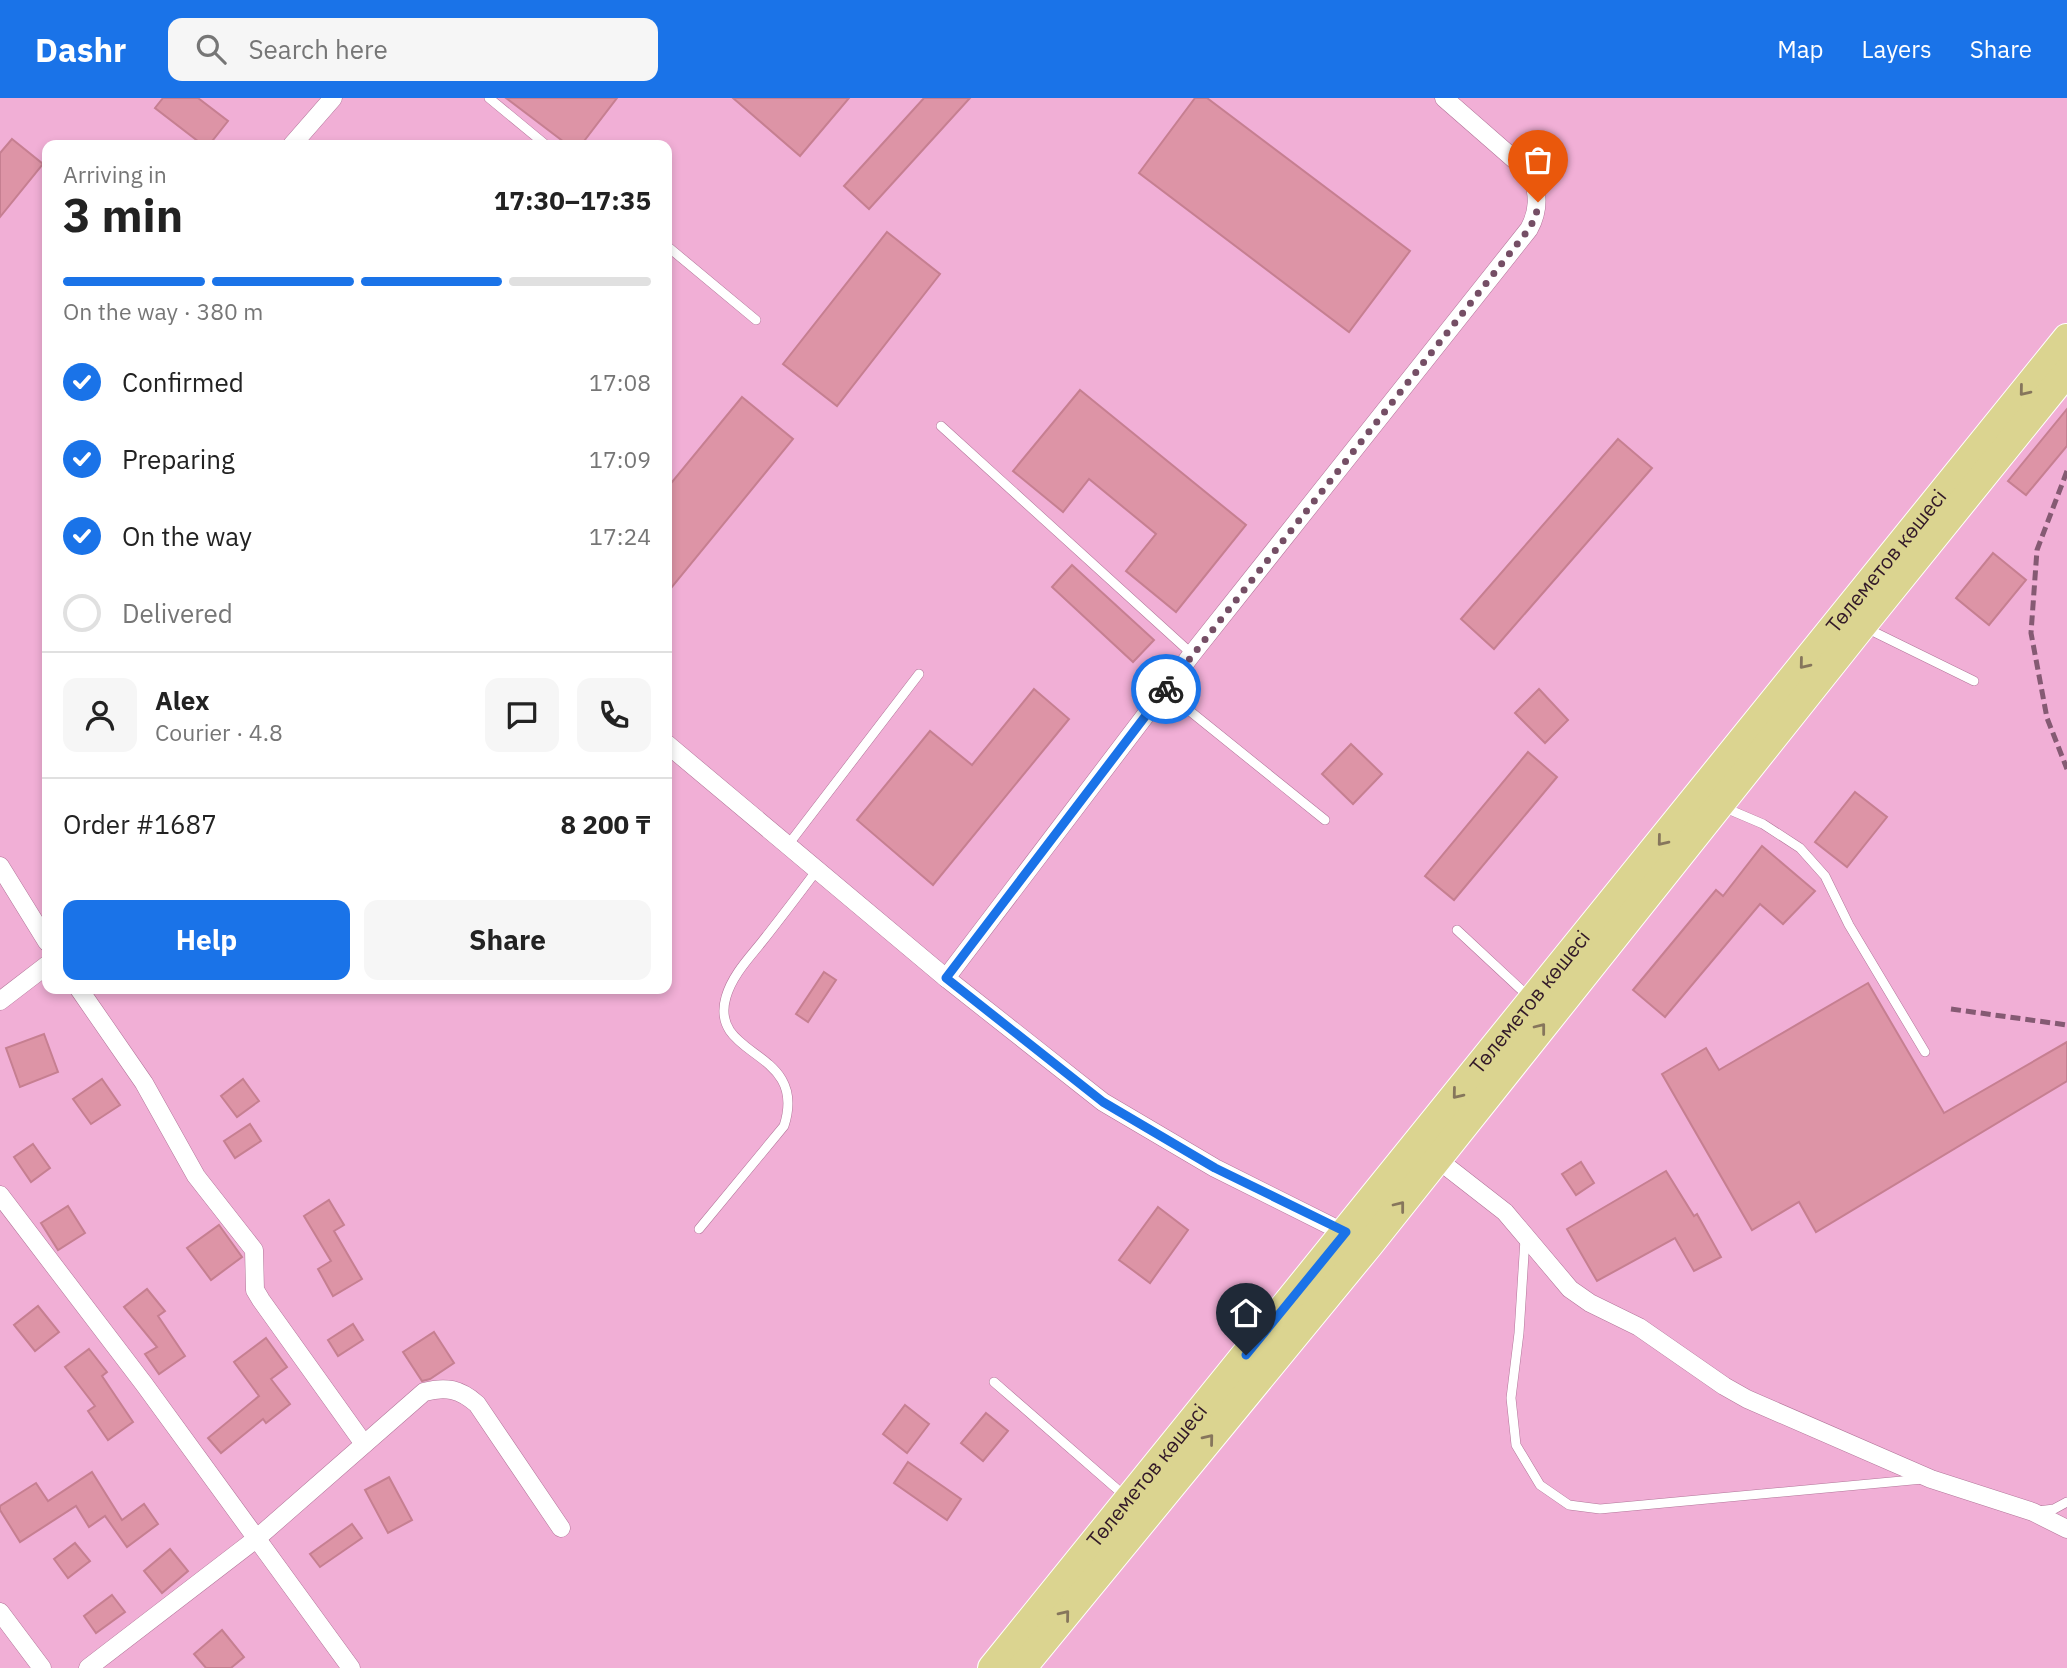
<!DOCTYPE html>
<meta charset="utf-8">
<style>
:root{--surface:#fff;--page:#f6f6f6;--text:#222;--muted:#767676;--line:#e0e0e0;--accent:#1a73e8}
body{margin:0;font-family:"IBM Plex Sans",sans-serif;background:var(--page);color:var(--text);height:100vh;display:flex;flex-direction:column;font-size:26px;white-space:nowrap}
*{box-sizing:border-box;margin:0}
p{font-size:23px;color:var(--muted)}
.icon{flex:none;width:38px;height:38px;fill:none;stroke:currentColor;stroke-width:2;stroke-linecap:round;stroke-linejoin:round}
.map{position:relative;flex:1;overflow:hidden}
.panel{position:absolute;left:42px;top:42px;width:630px;height:854px;display:flex;flex-direction:column;background:var(--surface);border-radius:14px;box-shadow:0 4px 10px #0003}
.panel>*{flex:none}
.pin{position:absolute;display:grid;place-items:center;width:60px;height:60px;color:#fff;margin:-72px -30px;border-radius:50% 50% 50% 0;rotate:-45deg;box-shadow:0 0 7px #0007}
.pin .icon{rotate:45deg}
.courier{position:absolute;display:grid;place-items:center;width:70px;height:70px;margin:-35px;border:5px solid #1a73e8;border-radius:50%;background:#fff;color:#222;box-shadow:0 2px 9px #0007}
.headline em{font-style:normal;font-weight:800}
.headline div{display:flex;flex-direction:column-reverse}
.headline{display:flex;align-items:center;justify-content:space-between;height:119px;padding:0 21px}
h1{font-size:46px;font-weight:800;line-height:52px}
.bar{display:grid;grid-template-columns:repeat(4,1fr);gap:10px 7px;align-content:center;height:84px;padding:0 21px}
.bar i{height:9px;border-radius:5px;background:var(--line)}
.bar .on{background:var(--accent)}
.bar p{grid-column:span 4}
.line{display:flex;align-items:center;gap:18px;padding:0 21px;border-top:2px solid var(--line)}
.line div{flex:1}
.round{display:grid;place-items:center;flex:none;width:74px;height:74px;border-radius:14px;background:var(--page)}
ol{padding:0 21px;list-style:none}
li{display:flex;align-items:center;gap:21px;height:77px}
li p{margin-inline-start:auto}
li .icon{padding:7px;border-radius:50%;background:var(--accent);color:#fff;stroke-width:4}
li:last-child{color:var(--muted)}
li i{width:38px;height:38px;border:4px solid var(--line);border-radius:50%}
.button{display:flex;gap:14px;margin-top:auto;padding:14px 21px}
.button a{flex:1;height:80px;border-radius:14px;background:var(--accent);color:#fff;font-size:28px;font-weight:800;line-height:80px;text-align:center}
.button a+a{background:var(--page);color:var(--text)}
header{display:flex;align-items:center;gap:42px;box-sizing:border-box;height:98px;padding:0 35px;background:var(--accent);color:#fff}
header strong{font-size:33px}
nav{display:flex;gap:38px;margin-inline-start:auto;font-size:24px}
.search{width:490px;height:63px;background:var(--page);display:flex;align-items:center;gap:18px;box-sizing:border-box;padding:0 24px;border-radius:14px;color:var(--muted);font-size:26px}
.map>svg:first-child{display:block}
.building{fill:#dd94a6;stroke:#c67f91;stroke-width:2}
.lines{fill:none;stroke-linecap:round;stroke-linejoin:round}
.lane-casing{stroke:#b27599;stroke-width:10}
.street-casing{stroke:#b27599;stroke-width:19}
.primary-casing{stroke:#fff;stroke-width:30}
.lane{stroke:#fff;stroke-width:9}
.street{stroke:#fff;stroke-width:18}
.primary{stroke:#dbd490;stroke-width:28}
.rail{stroke:#855a73;stroke-width:5;stroke-dasharray:10 5;stroke-linecap:butt}
.oneway{stroke:#86765c}
.done{stroke:#754e65;stroke-width:7;stroke-dasharray:0 12.6}
.route{stroke:#1a73e8;stroke-width:9}
.labels{text-anchor:middle;stroke-width:5;stroke-linejoin:round;paint-order:stroke}
.street-label{font-size:21px;fill:#321928;stroke:#fedcef}
</style>
<header>
<strong>Dashr</strong>
<div class="search"><svg class="icon" aria-label="search" viewBox="0 0 24 24"><circle cx="10" cy="10" r="6"/><path d="M15 15l6 6"/></svg>Search here</div>
<nav><a>Map</a><a>Layers</a><a>Share</a></nav>
</header>
<div class="map">
<svg width="2067" height="1570" viewBox="0 0 2067 1570">
<rect width="100%" height="100%" fill="#f1afd6"/>
<g class="building">
<polygon points="163,0 198,0 228,23 209,47 203,47 155,10"/>
<polygon points="506,0 617,0 581,47 568,47"/>
<polygon points="733,0 849,0 800,58"/>
<polygon points="924,0 970,0 869,111 844,88"/>
<polygon points="1195,0 1207,0 1410,153 1349,234 1139,75"/>
<polygon points="12,41 43,66 0,119 0,55"/>
<polygon points="887,134 940,176 837,308 783,266"/>
<polygon points="1080,292 1246,427 1176,514 1126,473 1156,436 1089,381 1063,414 1013,373"/>
<polygon points="742,299 793,341 667,495 667,390"/>
<polygon points="2067,311 2067,348 2026,397 2008,383"/>
<polygon points="1618,341 1652,370 1494,551 1461,521"/>
<polygon points="1993,455 2026,482 1989,527 1956,500"/>
<polygon points="1072,467 1154,542 1133,564 1052,489"/>
<polygon points="1034,591 1069,621 933,787 857,722 930,633 972,667"/>
<polygon points="1539,591 1568,622 1545,645 1515,615"/>
<polygon points="1351,646 1382,676 1353,706 1322,676"/>
<polygon points="1528,654 1557,679 1454,802 1425,778"/>
<polygon points="1855,694 1887,719 1847,769 1815,744"/>
<polygon points="1762,748 1815,793 1783,826 1760,806 1665,919 1633,892 1716,792 1723,798"/>
<polygon points="824,874 836,882 808,924 796,916"/>
<polygon points="1868,885 1944,1015 2067,944 2067,983 1816,1134 1799,1104 1752,1132 1662,976 1706,950 1719,972"/>
<polygon points="44,936 58,974 20,989 6,950"/>
<polygon points="102,981 120,1007 91,1026 73,1001"/>
<polygon points="243,981 259,1003 237,1019 221,998"/>
<polygon points="250,1026 261,1043 235,1060 224,1043"/>
<polygon points="33,1046 50,1070 31,1084 14,1059"/>
<polygon points="1581,1064 1594,1085 1576,1097 1562,1076"/>
<polygon points="1666,1073 1694,1118 1697,1116 1721,1159 1694,1173 1675,1140 1597,1183 1567,1131"/>
<polygon points="329,1102 344,1127 334,1133 362,1181 333,1198 318,1171 331,1163 304,1118"/>
<polygon points="68,1108 85,1135 58,1152 41,1125"/>
<polygon points="1158,1109 1188,1132 1150,1185 1119,1162"/>
<polygon points="219,1127 242,1159 211,1182 187,1150"/>
<polygon points="147,1191 165,1213 158,1218 185,1258 159,1276 145,1256 157,1249 124,1209"/>
<polygon points="38,1208 59,1234 35,1253 14,1227"/>
<polygon points="353,1226 363,1242 338,1258 328,1242"/>
<polygon points="434,1234 454,1265 430,1281 422,1283 403,1254"/>
<polygon points="266,1240 287,1269 271,1281 290,1306 266,1325 263,1321 221,1355 208,1340 259,1298 234,1264"/>
<polygon points="89,1251 107,1274 102,1278 133,1324 108,1342 88,1313 95,1308 65,1269"/>
<polygon points="905,1307 929,1326 907,1355 883,1336"/>
<polygon points="986,1315 1008,1333 983,1363 961,1345"/>
<polygon points="908,1364 961,1401 947,1422 894,1385"/>
<polygon points="92,1374 122,1422 144,1406 158,1426 127,1449 105,1418 89,1429 76,1408 20,1444 0,1412 0,1408 36,1385 48,1403"/>
<polygon points="389,1379 412,1422 388,1435 365,1392"/>
<polygon points="352,1426 362,1440 320,1469 310,1456"/>
<polygon points="75,1445 90,1463 68,1480 54,1461"/>
<polygon points="170,1451 188,1473 162,1495 144,1473"/>
<polygon points="112,1497 125,1514 96,1535 84,1518"/>
<polygon points="222,1532 244,1559 231,1570 206,1570 194,1556"/>
</g>
<g class="lines">
<defs>
<g id="lane">
<polyline points="489,0 546,47"/>
<polyline points="667,148 756,222"/>
<polyline points="941,328 1192,556"/>
<polyline points="1866,530 1974,583"/>
<polyline points="1165,593 1325,722"/>
<polyline points="1723,709 1763,726 1800,750 1825,778 1849,827 1925,954"/>
<polyline points="788,747 919,576"/>
<polyline points="1457,832 1529,899"/>
<path d="M699 1131 784 1028C809 950 708 961 726 899 732 878 748 861 761 845 780 821 799 796 817 772"/>
<polyline points="1525,1141 1519,1235 1511,1300 1516,1347 1540,1387 1569,1407 1600,1411 1923,1381"/>
<polyline points="994,1284 1125,1398"/>
<polyline points="2038,1413 2054,1411 2067,1404"/>
</g>
<g id="street">
<polyline points="292,47 333,0"/>
<polyline points="667,646 946,880 1103,1004 1215,1070 1353,1139"/>
<polyline points="0,768 47,844"/>
<path d="M946 880 1192 556 1529 131C1539 113 1539 96 1531 76L1444 0"/>
<polyline points="79,891 144,985 196,1078 254,1152 255,1192 261,1202 364,1346"/>
<polyline points="0,903 47,867"/>
<polyline points="1437,1061 1505,1114 1570,1191 1590,1205 1639,1229 1724,1288 1747,1301 1931,1381 2033,1414 2067,1431"/>
<polyline points="0,1097 144,1286 351,1570"/>
<polyline points="0,1514 42,1570"/>
<path d="M88 1570 256 1441 424 1294C446 1288 460 1291 477 1306L561 1430"/>
</g>
<g id="primary">
<path id="s1" d="M992 1570 2067 240"/>
<polyline points="1022,1570 1369,1147 1862,528 2067,274"/>
</g>
</defs>
<use href="#lane" class="lane-casing"/>
<use href="#street" class="street-casing"/>
<use href="#primary" class="primary-casing"/>
<use href="#lane" class="lane"/>
<use href="#street" class="street"/>
<use href="#primary" class="primary"/>
<g class="rail">
<polyline points="2067,373 2037,452 2031,535 2047,620 2067,671"/>
<polyline points="1951,911 2067,927"/>
</g>
</g>
<defs><path id="oneway-chevron" d="M-2-3.5L2.5 0L-2 3.5" fill="none" stroke-width="1.6" stroke-linecap="round" stroke-linejoin="round" transform="scale(1.75)"/></defs>
<g class="oneway">
<use href="#oneway-chevron" transform="translate(2024 293) rotate(129)"/>
<use href="#oneway-chevron" transform="translate(1804 566) rotate(129)"/>
<use href="#oneway-chevron" transform="translate(1662 743) rotate(129)"/>
<use href="#oneway-chevron" transform="translate(1541 930) rotate(-52)"/>
<use href="#oneway-chevron" transform="translate(1457 996) rotate(129)"/>
<use href="#oneway-chevron" transform="translate(1400 1108) rotate(-52)"/>
<use href="#oneway-chevron" transform="translate(1209 1341) rotate(-51)"/>
<use href="#oneway-chevron" transform="translate(1065 1517) rotate(-51)"/>
</g>
<g class="lines">
<polyline class="done" points="1166,591 1529,131 1536,118 1538,104"/>
<polyline class="route" points="1166,591 946,880 1103,1004 1215,1070 1346,1134 1246,1257"/>
</g>
<g class="labels">
<g class="street-label">
<text dy="7" stroke="none"><textPath href="#s1" startOffset="1423">Төлеметов көшесі</textPath></text>
<text dy="7" stroke="none"><textPath href="#s1" startOffset="856">Төлеметов көшесі</textPath></text>
<text dy="7" stroke="none"><textPath href="#s1" startOffset="247">Төлеметов көшесі</textPath></text>
</g>
</g>
</svg>
<div class="pin" style="left:1538px;top:104px;background:#ea580c"><svg class="icon" aria-label="bag" viewBox="0 0 24 24"><path d="M5 8h14l-1 12H6zM9 8a3 3 0 0 1 6 0"/></svg></div>
<div class="pin" style="left:1246px;top:1257px;background:#1f2937"><svg class="icon" aria-label="home" viewBox="0 0 24 24"><path d="M3 11l9-7 9 7M6 9v11h12V9"/></svg></div>
<div class="courier" style="left:1166px;top:591px"><svg class="icon" aria-label="bike" viewBox="0 0 24 24"><circle cx="6" cy="16" r="4"/><circle cx="18" cy="16" r="4"/><path d="M6 16l4-8h5l3 8M10 8l3 8H6M13 5h3"/></svg></div>
<section class="panel">
<div class="headline"><div><h1>3 min</h1><p>Arriving in</p></div><em>17:30–17:35</em></div>
<div class="bar"><i class="on"></i><i class="on"></i><i class="on"></i><i></i><p>On the way · 380 m</p></div>
<ol>
<li><svg class="icon" aria-label="check" viewBox="0 0 24 24"><path d="M5 12l5 5 9-10"/></svg>Confirmed<p>17:08</p></li>
<li><svg class="icon" aria-label="check" viewBox="0 0 24 24"><path d="M5 12l5 5 9-10"/></svg>Preparing<p>17:09</p></li>
<li><svg class="icon" aria-label="check" viewBox="0 0 24 24"><path d="M5 12l5 5 9-10"/></svg>On the way<p>17:24</p></li>
<li><i></i>Delivered</li>
</ol>
<div class="line" style="height:126px"><a class="round"><svg class="icon" aria-label="person" viewBox="0 0 24 24"><circle cx="12" cy="8" r="4"/><path d="M4 21q1-7 8-7t8 7"/></svg></a><div><b>Alex</b><p>Courier · 4.8</p></div><a class="round"><svg class="icon" aria-label="chat" viewBox="0 0 24 24"><path d="M4 5h16v11H9l-5 4z"/></svg></a><a class="round"><svg class="icon" aria-label="phone" viewBox="0 0 24 24"><path d="M5 4h4l2 5-3 2q2 4 5 5l2-3 5 2v4C11 20 4 13 5 4z"/></svg></a></div>
<div class="line" style="height:91px"><div>Order #1687</div><b>8 200 ₸</b></div>
<div class="button"><a>Help</a><a>Share</a></div>
</section>
</div>
